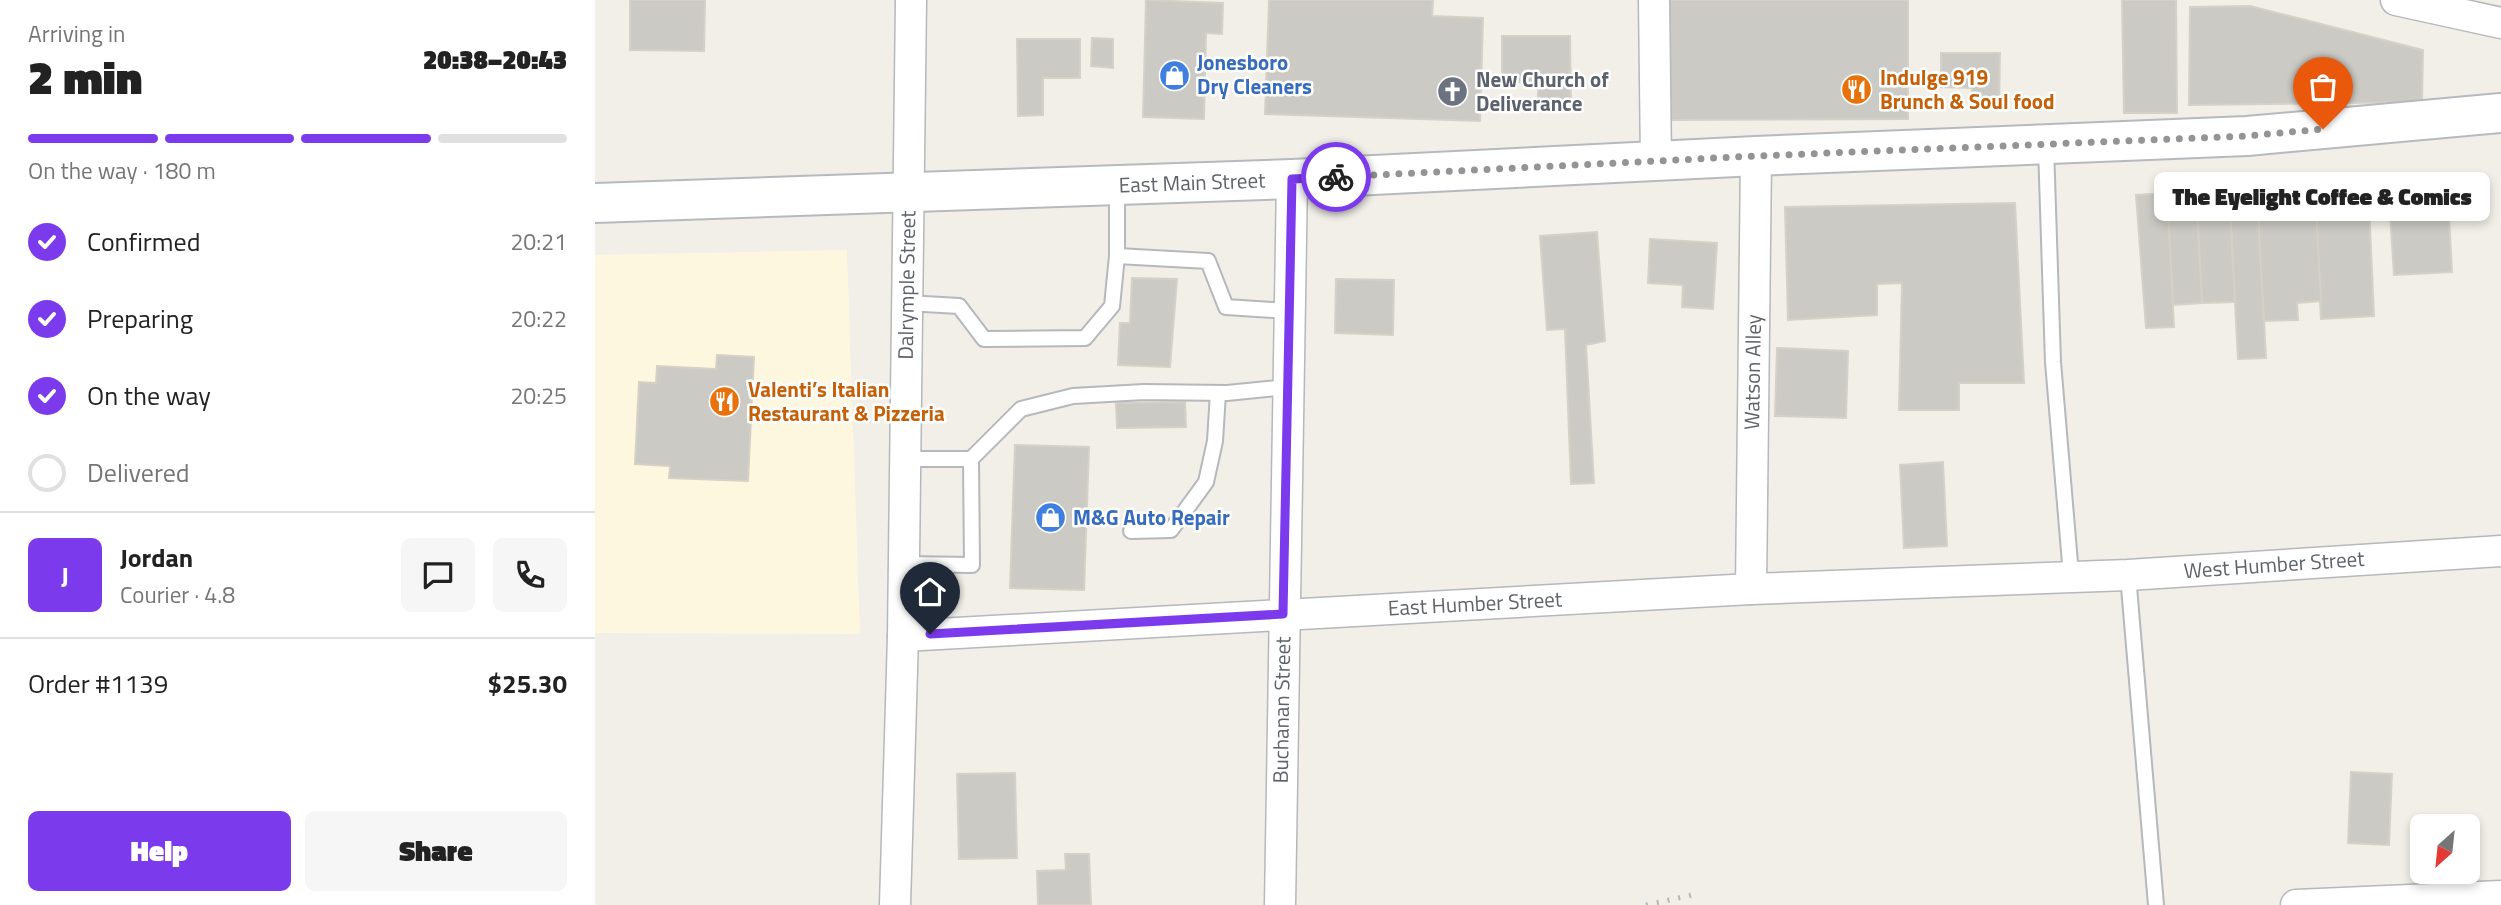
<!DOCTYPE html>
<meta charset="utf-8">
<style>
:root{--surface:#fff;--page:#f6f6f6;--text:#222;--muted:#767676;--line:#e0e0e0;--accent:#7c3aed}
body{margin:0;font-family:"Titillium Web",sans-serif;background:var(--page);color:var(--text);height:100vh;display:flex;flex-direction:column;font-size:26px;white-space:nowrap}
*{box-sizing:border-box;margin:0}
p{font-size:23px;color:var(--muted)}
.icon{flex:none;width:38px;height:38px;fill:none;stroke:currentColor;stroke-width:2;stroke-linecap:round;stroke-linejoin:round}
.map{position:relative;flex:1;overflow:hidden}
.details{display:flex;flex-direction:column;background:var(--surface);width:595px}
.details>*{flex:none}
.needle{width:46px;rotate:207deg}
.controls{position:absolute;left:1815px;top:814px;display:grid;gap:14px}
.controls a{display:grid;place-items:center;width:70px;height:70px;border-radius:10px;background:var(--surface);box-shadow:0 4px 10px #0003;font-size:35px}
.pin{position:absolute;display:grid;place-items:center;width:60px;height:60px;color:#fff;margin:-72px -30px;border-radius:50% 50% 50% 0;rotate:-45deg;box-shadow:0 0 7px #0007}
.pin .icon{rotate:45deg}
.courier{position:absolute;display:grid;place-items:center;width:70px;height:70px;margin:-35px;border:5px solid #7c3aed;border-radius:50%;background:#fff;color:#222;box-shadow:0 2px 9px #0007}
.bubble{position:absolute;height:49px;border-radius:10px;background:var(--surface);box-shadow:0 4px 10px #0003;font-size:23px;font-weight:800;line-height:49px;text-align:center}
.headline em{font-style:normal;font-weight:800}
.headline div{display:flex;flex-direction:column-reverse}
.headline{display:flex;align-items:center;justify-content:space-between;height:119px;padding:0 28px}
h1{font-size:46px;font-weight:800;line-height:52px}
.bar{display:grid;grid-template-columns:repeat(4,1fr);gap:10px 7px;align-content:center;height:84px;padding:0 28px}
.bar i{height:9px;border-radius:5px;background:var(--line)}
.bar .on{background:var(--accent)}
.bar p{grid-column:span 4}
.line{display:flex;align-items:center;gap:18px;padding:0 28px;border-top:2px solid var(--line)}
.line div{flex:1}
.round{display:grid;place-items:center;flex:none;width:74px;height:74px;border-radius:10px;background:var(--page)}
ol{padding:0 28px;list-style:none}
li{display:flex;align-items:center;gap:21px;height:77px}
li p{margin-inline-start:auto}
li .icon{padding:7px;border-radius:50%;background:var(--accent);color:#fff;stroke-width:4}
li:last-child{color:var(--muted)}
li i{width:38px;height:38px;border:4px solid var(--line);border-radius:50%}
.button{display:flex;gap:14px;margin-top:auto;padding:14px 28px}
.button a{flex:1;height:80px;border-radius:10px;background:var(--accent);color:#fff;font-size:28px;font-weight:800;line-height:80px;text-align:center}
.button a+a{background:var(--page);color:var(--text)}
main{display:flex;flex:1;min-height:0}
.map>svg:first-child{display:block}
.commercial{fill:#fef7e0}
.building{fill:#cccac5;stroke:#d6d1c6;stroke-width:2}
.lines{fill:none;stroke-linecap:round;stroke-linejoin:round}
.lane-casing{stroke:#b5b8bc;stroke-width:18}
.street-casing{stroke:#b5b8bc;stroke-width:33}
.secondary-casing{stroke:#b6babf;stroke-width:42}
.lane{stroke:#fff;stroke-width:14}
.street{stroke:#fff;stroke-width:30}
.secondary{stroke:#fff;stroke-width:38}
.rail{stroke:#b6b7b8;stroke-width:5;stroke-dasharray:2 9;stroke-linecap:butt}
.done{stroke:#929495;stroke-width:7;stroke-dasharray:0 12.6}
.route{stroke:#7c3aed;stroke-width:9}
.labels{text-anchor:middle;stroke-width:5;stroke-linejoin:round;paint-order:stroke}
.shop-label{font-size:21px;font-weight:bold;fill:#366cbe;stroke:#fff;text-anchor:start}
.food-label{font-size:21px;font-weight:bold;fill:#c56008;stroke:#fff;text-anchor:start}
.worship-label{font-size:21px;font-weight:bold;fill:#5b616d;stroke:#fff;text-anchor:start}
.street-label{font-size:21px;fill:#5f6368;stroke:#fff}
</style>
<main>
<section class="details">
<div class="headline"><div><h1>2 min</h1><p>Arriving in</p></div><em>20:38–20:43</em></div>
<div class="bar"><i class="on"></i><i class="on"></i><i class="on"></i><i></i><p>On the way · 180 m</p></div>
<ol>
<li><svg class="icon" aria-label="check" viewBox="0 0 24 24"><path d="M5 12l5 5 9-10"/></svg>Confirmed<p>20:21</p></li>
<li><svg class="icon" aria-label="check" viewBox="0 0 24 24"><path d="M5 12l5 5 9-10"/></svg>Preparing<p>20:22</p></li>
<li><svg class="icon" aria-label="check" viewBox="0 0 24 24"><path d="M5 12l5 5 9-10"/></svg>On the way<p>20:25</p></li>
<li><i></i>Delivered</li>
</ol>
<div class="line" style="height:126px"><b class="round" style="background:var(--accent);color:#fff">J</b><div><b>Jordan</b><p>Courier · 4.8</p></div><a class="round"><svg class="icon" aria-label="chat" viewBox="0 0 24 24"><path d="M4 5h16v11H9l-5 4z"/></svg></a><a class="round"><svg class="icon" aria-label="phone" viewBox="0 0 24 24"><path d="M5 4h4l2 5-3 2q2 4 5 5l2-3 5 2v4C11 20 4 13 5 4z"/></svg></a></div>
<div class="line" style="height:91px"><div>Order #1139</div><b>$25.30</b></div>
<div class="button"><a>Help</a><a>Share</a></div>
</section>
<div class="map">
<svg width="1906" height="905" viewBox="0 0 1906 905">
<rect width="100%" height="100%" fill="#f1efe8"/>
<polygon class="commercial" points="252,250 265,634 0,633 0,255"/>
<g class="building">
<polygon points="35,0 110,0 109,51 35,50"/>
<polygon points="551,0 628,3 627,34 611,33 609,119 548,117"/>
<polygon points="674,0 838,0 837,16 888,18 885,121 670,114"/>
<polygon points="1071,0 1313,0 1313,119 1072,120"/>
<polygon points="1527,0 1581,0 1582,113 1529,113"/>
<polygon points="1655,6 1828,50 1827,102 1594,105 1595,7"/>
<polygon points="907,36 975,36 976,111 943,111 943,82 907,82"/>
<polygon points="497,38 518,39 518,68 496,66"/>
<polygon points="422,39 485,39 485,78 448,78 448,115 423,116"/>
<polygon points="1346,53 1405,53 1404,107 1377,106 1377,88 1346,87"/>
<polygon points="1852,179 1857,272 1799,275 1795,214 1782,215 1781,207 1774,208 1773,182 1795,181 1795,195 1826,194 1825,180"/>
<polygon points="1773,182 1779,316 1726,319 1719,185"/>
<polygon points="1662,189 1671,358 1643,359 1634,190"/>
<polygon points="1634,190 1640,302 1607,303 1601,192"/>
<polygon points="1720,190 1726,301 1702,303 1703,320 1669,321 1662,193"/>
<polygon points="1601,192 1607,303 1578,305 1572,193"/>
<polygon points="1572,193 1579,327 1551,328 1541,195"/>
<polygon points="1420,203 1429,383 1364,383 1364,410 1304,410 1307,283 1282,284 1282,315 1193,320 1190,207"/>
<polygon points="1002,232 1010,341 991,345 999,483 976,484 970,329 952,330 945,236"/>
<polygon points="1055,239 1122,243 1118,309 1087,307 1088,285 1053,283"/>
<polygon points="537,278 582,279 575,367 523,365 525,323 535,323"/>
<polygon points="741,279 799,280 798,335 740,333"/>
<polygon points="1182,348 1253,351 1251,418 1180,416"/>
<polygon points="122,355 159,357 153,481 74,478 75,466 40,464 44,382 61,383 62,366 121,369"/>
<polygon points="590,402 591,427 522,428 521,403"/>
<polygon points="420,445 494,447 489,590 415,588"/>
<polygon points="1348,462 1352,546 1309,548 1305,465"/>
<polygon points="1756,772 1797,774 1794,845 1753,843"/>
<polygon points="420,773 422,858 364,859 362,774"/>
<polygon points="470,854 494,854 496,905 443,905 442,871 471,870"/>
</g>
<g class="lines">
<defs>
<g id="lane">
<polyline points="1451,147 1458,362 1476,575"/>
<polyline points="522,256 613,261 631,307 694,311"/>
<polyline points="312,303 364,306 389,339 490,338 517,306 522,256 522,187"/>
<polyline points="310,459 376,459 426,409 478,396 549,392 632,393 693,387"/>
<polyline points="536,531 576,530 611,482 620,441 623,393"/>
<polyline points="308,564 377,565 376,459"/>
<polyline points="1533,575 1561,905"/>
</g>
<g id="street">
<polyline points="1059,0 1061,162"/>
<polyline points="1801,0 1906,23"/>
<polyline points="1156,589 1161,156"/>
<polyline points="308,636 1156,589 1533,575 1906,551"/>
<polyline points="300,905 308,636 316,0"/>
<polyline points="685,905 697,179"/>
<polyline points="1701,905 1906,896"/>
</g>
<polyline id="secondary" points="0,203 697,179 1161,156 1652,136 1906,113"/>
</defs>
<use href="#lane" class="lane-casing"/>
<use href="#street" class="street-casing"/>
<use href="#secondary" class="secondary-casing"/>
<use href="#lane" class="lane"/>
<use href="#street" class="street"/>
<use href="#secondary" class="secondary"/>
<polyline class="rail" points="1051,905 1102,894"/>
</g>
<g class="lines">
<polyline class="done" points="741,177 1161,156 1652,136 1728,129"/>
<polyline class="route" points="335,634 688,614 697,179 741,177"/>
</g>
<defs>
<symbol id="shop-disc" viewBox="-11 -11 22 22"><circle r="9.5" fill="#3f7fe0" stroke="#fff"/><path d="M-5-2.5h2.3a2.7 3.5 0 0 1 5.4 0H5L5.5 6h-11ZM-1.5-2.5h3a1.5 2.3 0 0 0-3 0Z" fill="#fff"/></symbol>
<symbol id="restaurant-disc" viewBox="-11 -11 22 22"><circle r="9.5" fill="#e8710a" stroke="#fff"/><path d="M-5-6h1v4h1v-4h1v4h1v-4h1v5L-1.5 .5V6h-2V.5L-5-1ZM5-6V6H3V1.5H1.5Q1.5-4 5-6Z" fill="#fff"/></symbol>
<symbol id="church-disc" viewBox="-11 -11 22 22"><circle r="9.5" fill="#6b7280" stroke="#fff"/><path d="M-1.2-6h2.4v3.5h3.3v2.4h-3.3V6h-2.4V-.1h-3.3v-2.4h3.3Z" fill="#fff"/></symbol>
</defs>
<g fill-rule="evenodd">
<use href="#shop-disc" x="562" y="58" width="35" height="35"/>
<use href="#restaurant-disc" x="1244" y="72" width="35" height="35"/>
<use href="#church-disc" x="840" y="74" width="35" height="35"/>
<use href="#restaurant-disc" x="112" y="384" width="35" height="35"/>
<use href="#shop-disc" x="438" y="500" width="35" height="35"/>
</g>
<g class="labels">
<g class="shop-label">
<text x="602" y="70">Jonesboro<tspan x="602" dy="24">Dry Cleaners</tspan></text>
<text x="478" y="525">M&amp;G Auto Repair</text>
</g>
<g class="food-label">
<text x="1285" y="85">Indulge 919<tspan x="1285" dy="24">Brunch &amp; Soul food</tspan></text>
<text x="153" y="397">Valenti’s Italian<tspan x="153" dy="24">Restaurant &amp; Pizzeria</tspan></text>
</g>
<g class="worship-label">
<text x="881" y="87">New Church of<tspan x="881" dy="24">Deliverance</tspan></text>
</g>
<g class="street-label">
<text transform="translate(597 183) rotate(-2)" y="7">East Main Street</text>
<text transform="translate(312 285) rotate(-89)" y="7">Dalrymple Street</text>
<text transform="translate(1158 372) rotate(-89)" y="7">Watson Alley</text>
<text transform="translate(1679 565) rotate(-4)" y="7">West Humber Street</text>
<text transform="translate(880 604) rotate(-3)" y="7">East Humber Street</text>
<text transform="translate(687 710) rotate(-89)" y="7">Buchanan Street</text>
</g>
</g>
</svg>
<div class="controls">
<a><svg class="needle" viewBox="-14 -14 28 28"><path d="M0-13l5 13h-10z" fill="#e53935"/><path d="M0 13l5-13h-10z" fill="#767676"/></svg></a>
</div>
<div class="pin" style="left:1728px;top:129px;background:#ea580c"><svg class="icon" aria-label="bag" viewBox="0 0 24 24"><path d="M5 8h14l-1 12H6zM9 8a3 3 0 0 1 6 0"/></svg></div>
<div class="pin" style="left:335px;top:634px;background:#1f2937"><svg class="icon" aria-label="home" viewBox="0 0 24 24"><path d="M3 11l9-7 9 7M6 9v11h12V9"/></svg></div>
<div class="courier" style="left:741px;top:177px"><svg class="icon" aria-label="bike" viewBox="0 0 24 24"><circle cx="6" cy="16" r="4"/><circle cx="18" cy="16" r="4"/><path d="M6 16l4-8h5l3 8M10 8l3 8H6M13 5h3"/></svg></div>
<div class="bubble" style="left:1559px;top:172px;width:336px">The Eyelight Coffee &amp; Comics</div>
</div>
</main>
